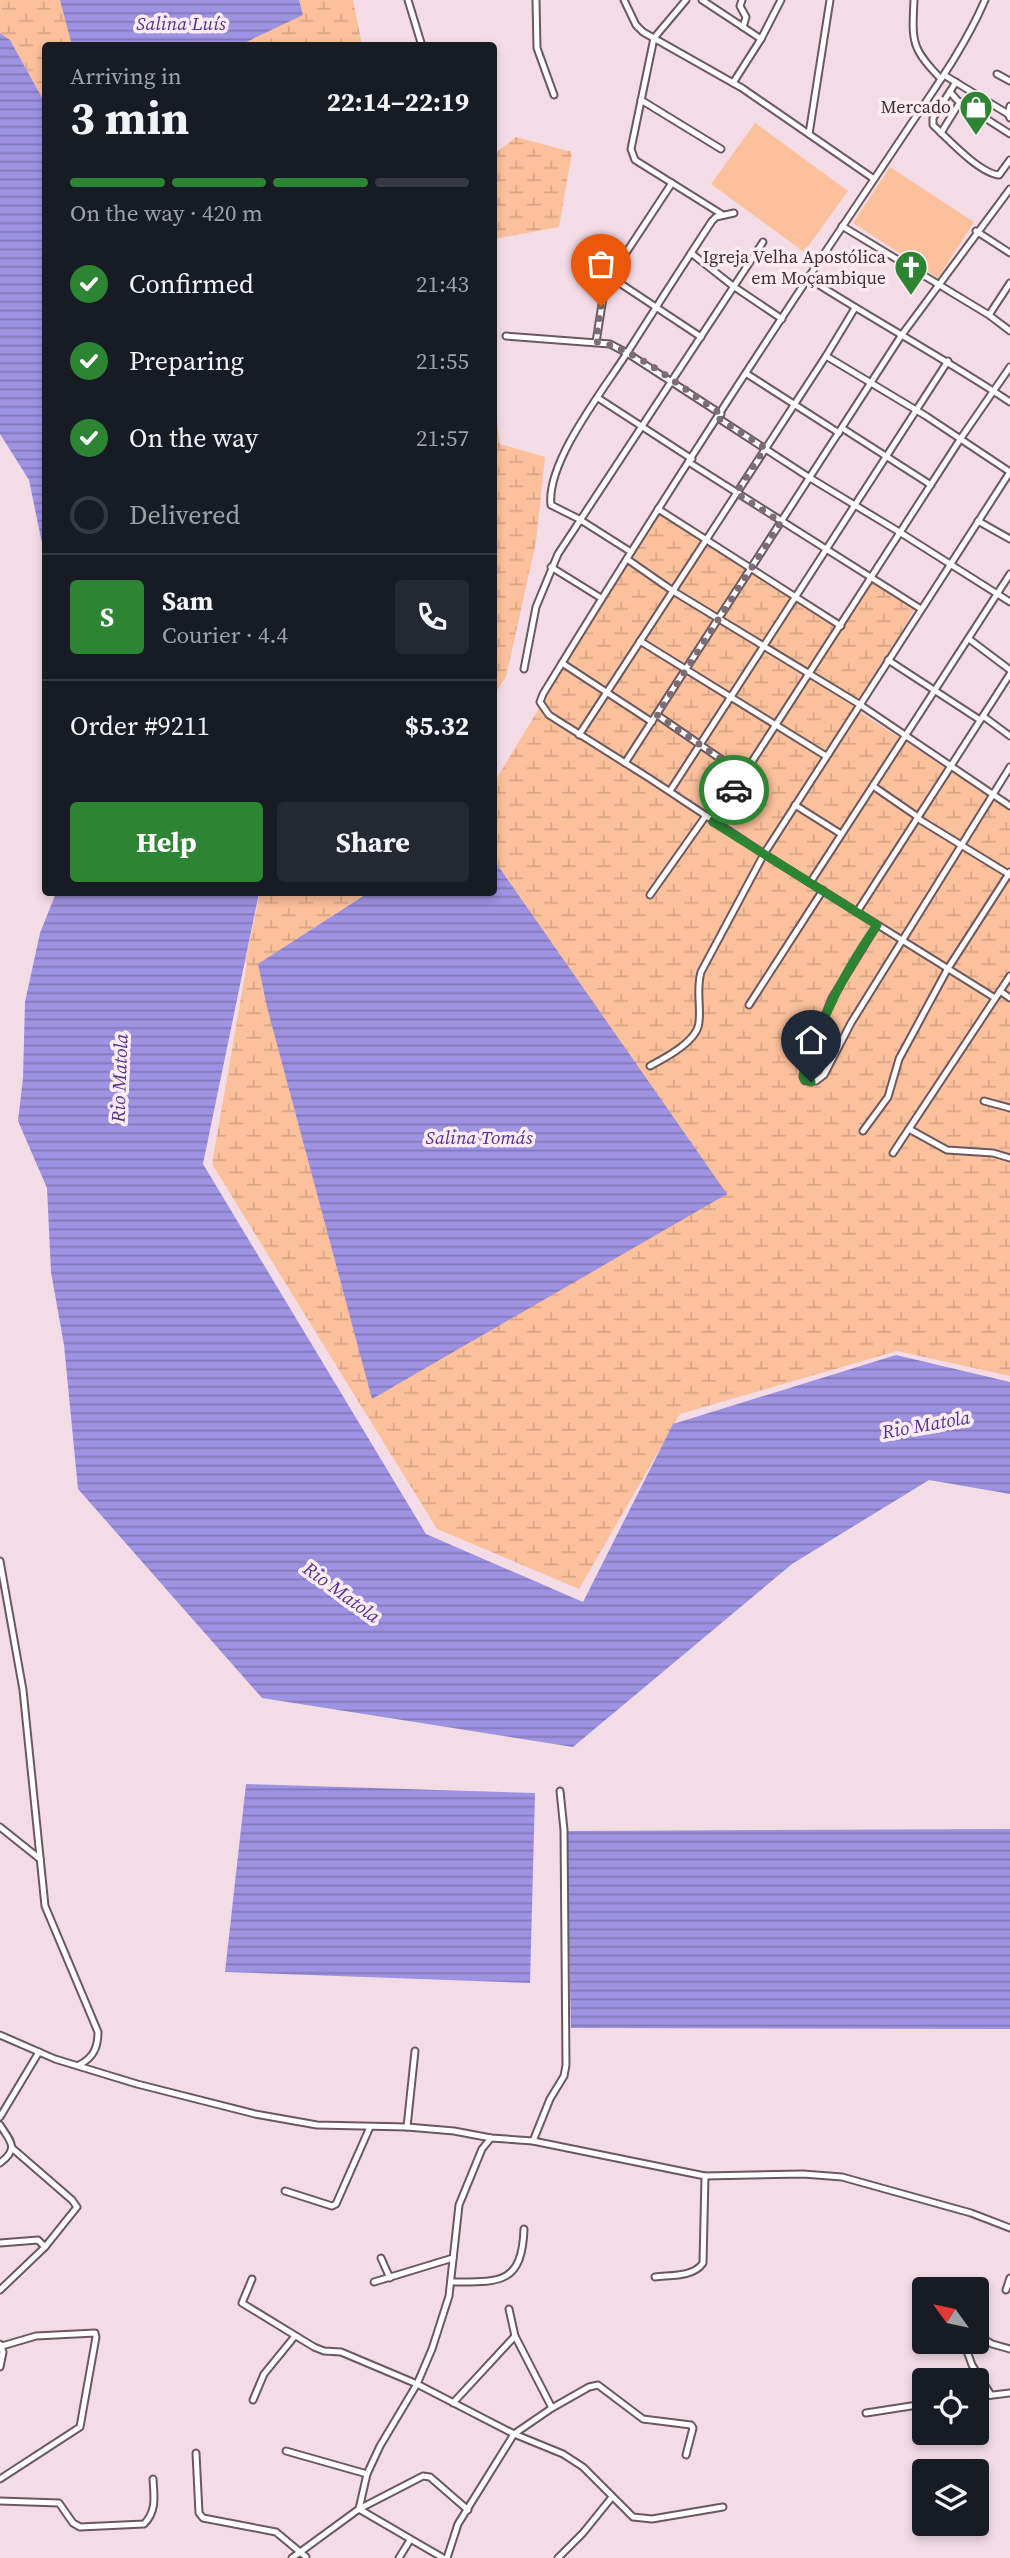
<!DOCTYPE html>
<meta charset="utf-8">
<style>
:root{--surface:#171b24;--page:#242831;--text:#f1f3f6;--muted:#9ea1a6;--line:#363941;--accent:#2d8433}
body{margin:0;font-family:"Source Serif 4",serif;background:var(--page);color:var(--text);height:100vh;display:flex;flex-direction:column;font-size:26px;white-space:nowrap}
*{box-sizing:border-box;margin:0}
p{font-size:23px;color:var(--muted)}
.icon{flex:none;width:38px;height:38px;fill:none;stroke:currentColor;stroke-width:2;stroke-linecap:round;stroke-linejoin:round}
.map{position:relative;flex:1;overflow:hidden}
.details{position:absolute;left:42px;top:42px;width:455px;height:854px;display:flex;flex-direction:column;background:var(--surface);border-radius:7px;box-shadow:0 4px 10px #0003}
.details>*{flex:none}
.needle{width:46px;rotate:303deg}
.fabs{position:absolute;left:912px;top:2277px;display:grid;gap:14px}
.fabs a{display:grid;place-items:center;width:77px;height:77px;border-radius:7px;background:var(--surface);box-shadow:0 4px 10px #0003;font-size:35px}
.pin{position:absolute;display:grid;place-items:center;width:60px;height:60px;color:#fff;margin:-72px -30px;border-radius:50% 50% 50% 0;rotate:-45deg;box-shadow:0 0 7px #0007}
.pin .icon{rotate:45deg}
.courier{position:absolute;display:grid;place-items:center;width:70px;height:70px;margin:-35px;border:5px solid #2d8433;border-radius:50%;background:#fff;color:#222;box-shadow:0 2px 9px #0007}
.summary em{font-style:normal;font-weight:700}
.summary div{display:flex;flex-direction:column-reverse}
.summary{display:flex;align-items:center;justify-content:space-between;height:119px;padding:0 28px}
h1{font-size:46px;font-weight:700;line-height:52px}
.bar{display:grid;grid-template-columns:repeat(4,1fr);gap:10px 7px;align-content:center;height:84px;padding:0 28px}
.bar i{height:9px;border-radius:5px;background:var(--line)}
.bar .active{background:var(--accent)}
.bar p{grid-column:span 4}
.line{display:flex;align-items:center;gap:18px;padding:0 28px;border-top:2px solid var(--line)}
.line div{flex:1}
.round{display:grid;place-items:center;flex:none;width:74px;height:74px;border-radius:7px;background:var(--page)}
ol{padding:0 28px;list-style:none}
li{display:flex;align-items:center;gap:21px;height:77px}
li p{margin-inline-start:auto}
li .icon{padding:7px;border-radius:50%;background:var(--accent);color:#fff;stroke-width:4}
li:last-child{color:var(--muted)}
li i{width:38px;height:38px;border:4px solid var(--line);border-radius:50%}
.primary-button{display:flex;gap:14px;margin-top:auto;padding:14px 28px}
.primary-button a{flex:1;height:80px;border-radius:7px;background:var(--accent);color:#fff;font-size:28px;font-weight:700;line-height:80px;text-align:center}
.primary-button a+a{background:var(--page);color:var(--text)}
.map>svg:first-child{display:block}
.wetland{fill:url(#wetland-marsh)}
.pitch{fill:#fbc09c}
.water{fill:url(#water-rules)}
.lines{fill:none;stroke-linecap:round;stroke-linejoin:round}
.street-casing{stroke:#6b5760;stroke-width:9}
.street{stroke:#fff;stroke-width:5}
.done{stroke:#7b6d73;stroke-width:7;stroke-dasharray:0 12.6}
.route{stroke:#2d8433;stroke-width:9}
.labels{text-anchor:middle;stroke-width:7;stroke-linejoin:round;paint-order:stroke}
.poi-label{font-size:18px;fill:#3a3135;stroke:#feebf2;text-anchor:end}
.water-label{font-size:19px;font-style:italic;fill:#4d3592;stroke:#feebf2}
</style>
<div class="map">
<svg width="1010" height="2558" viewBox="0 0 1010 2558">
<defs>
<pattern id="wetland-marsh" width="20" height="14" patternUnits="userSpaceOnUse" patternTransform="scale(1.75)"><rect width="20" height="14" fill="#fbc09c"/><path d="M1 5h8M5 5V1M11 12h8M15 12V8" fill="none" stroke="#d8a587"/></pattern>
<pattern id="water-rules" width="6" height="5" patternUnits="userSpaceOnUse" patternTransform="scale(1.75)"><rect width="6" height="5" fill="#9e92e2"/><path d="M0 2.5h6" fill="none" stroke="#8278b8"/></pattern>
</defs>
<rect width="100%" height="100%" fill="#f4dce6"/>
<g class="wetland">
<polygon points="0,0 353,0 362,45 46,46 45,103 10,40 0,33"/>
<polygon points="516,137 572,152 559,227 494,239 494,154"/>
<polygon points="494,401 500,444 545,457 536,542 506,677 494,694"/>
<polygon points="658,512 842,624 873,581 915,608 858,711 1010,809 1010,1376 897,1351 680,1414 579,1589 437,1529 212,1164 247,963 245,963 260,893 494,892 494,783"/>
</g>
<g class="pitch">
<polygon points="755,123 848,191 804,252 711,184"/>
<polygon points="890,167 974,222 938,278 853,223"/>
</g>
<g class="water">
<polygon points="60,0 299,0 303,15 240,45 72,45"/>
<polygon points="0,33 10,40 45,103 45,549 42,543 29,480 0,434"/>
<polygon points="494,860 727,1194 372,1399 267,1007 258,964 368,893 494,892"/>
<polygon points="56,893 259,893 203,1164 426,1534 583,1602 673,1424 896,1355 1010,1382 1010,1494 929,1480 792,1564 573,1747 262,1698 78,1489 64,1345 51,1272 47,1188 18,1121 23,1078 25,1002 40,933"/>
<polygon points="246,1784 535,1793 530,1983 225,1972"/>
<polygon points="1010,1829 1010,2029 571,2028 566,1831"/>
</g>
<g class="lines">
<defs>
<g id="street">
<polyline points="408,0 422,46"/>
<polyline points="536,0 537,48 554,95"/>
<polyline points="624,0 636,25 643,32 742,88 874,179"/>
<polyline points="686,0 654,38 631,149 635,160 723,215"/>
<polyline points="702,0 743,27 746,17 740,6 742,0"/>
<path d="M914 0C912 42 911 48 941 79"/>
<path d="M985 0C967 42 940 81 915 118 885 163 855 207 826 251 729 397 634 545 543 694L540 702 549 715 649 778 764 854 995 998"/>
<polyline points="743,27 761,39 781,0"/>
<polyline points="997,74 1010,81"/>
<polyline points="944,75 1008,114"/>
<path d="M956 82 933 118V125C948 139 979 173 999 175L1010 160"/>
<polyline points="733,83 761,39"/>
<polyline points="950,92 957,100 1010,134"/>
<polyline points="641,100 721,149"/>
<polyline points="1010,106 1008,114 1010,118"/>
<polyline points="941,133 960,102"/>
<polyline points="809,134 830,0"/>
<polyline points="842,226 989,315"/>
<polyline points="976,231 1010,253"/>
<polyline points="691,253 733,286 782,319"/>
<polyline points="612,278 701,337"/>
<path d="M808 278C875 321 944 358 1010 402"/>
<polyline points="1010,283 989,315 1010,331"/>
<polyline points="506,336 610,344 627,353 721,414"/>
<polyline points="596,342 604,292 614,271 672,183"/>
<polyline points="826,356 926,416 1010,472"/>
<polyline points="747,374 839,433"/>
<polyline points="598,398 692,459"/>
<polyline points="718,418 810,478 901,533 1010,602"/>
<polyline points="842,428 931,485"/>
<polyline points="690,463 921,609"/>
<polyline points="658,509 841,626"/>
<polyline points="978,521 1010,539"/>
<path d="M631 552 579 519 551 505C546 462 604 389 627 353 655 309 683 265 712 221L716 217 734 213"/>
<polyline points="627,559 673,591 859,704 1010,806"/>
<polyline points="551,567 601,598"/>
<polyline points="969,639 1010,670"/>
<polyline points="640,641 826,756"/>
<polyline points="888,660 980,720"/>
<polyline points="562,663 652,722"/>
<polyline points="524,669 536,607 558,554 763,242"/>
<polyline points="657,715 744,775"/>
<polyline points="983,716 1010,736"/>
<polyline points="579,735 826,356 855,308"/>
<polyline points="625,763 901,336 1010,189"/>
<polyline points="873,786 918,817"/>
<polyline points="670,791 948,361"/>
<polyline points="795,805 841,834"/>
<polyline points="917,818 1010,875"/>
<polyline points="713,822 961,438 1010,367"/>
<polyline points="810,883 1010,574"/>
<polyline points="650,895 705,817"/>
<polyline points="857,912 1010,674"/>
<polyline points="877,925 832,998 804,1070 803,1077 805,1081 816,1081 824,1075 851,1023 1010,767"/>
<polyline points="1000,991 1010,998"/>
<polyline points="749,1005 823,890"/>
<path d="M650 1066C665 1058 698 1041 699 1022 701 1005 696 990 701 972L764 854 1010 472"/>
<polyline points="984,1101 1010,1108"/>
<polyline points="909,1129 947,1150 993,1153 1010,1158"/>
<polyline points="863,1131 888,1097 899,1059 947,970 1010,872"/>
<polyline points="893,1153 1010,976"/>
<path d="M0 1561 23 1690 45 1906 98 2032C98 2048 93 2058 79 2065"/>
<polyline points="0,1827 40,1859"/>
<polyline points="0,2035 55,2059 137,2084 255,2114 317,2125 407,2127 454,2131 491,2138 533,2141 705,2176 803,2174 842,2177 971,2213 1010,2228"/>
<polyline points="0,2117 39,2052"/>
<path d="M0 2125C10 2141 20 2148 0 2163"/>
<polyline points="407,2127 415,2051"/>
<polyline points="533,2141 550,2099 564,2076 566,2065 564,1830 560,1791"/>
<polyline points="285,2191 332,2206 336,2204 370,2127"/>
<polyline points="0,2243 38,2240 45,2247"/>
<polyline points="381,2258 390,2278"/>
<path d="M655 2277C670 2275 694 2277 703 2263L705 2176"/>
<polyline points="252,2279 242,2303 314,2347 324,2351 341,2352 417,2384 514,2434 563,2454 583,2467 633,2517 652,2519 723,2507"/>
<polyline points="374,2282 453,2258"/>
<path d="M451 2282C499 2282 522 2285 524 2229"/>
<polyline points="0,2290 45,2247 77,2207 72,2200 12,2148"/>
<polyline points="1006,2290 1010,2278"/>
<polyline points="509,2309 515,2336 552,2408"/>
<polyline points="978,2335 992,2344 1010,2349"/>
<polyline points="974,2342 967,2351 972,2365 991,2395"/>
<polyline points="0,2344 3,2352 0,2367"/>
<polyline points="976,2397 1010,2393"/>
<polyline points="253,2400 264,2374 295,2336"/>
<polyline points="453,2403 515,2336"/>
<polyline points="866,2413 924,2404"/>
<polyline points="286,2451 367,2474"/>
<polyline points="196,2453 199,2513 203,2518 276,2532 306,2557"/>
<polyline points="0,2479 80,2427 96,2337 95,2333 36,2336 2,2346"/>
<path d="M0 2501 59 2503 73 2523 80 2527 144 2524C157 2511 154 2496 153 2479"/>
<polyline points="359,2509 367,2474 380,2446 417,2384 432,2349 449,2296 459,2205 482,2149 491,2138"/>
<polyline points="359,2509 443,2558"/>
<polyline points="292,2558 359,2509 423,2476 430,2477 468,2510"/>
<polyline points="399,2558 410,2540"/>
<polyline points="447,2558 458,2524 514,2434 552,2408 589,2387 598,2385 643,2419 691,2425 693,2428 686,2455"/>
<polyline points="558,2558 583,2533 612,2497"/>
</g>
</defs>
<use href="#street" class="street-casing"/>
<use href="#street" class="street"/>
</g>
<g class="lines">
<path class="done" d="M601 306 596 342C629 344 691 394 721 414L718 418 765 448 736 493 781 522 657 715 744 775 734 790"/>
<path class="route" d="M734 790 713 822 877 925C850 964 828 1003 813 1048 809 1058 803 1068 804 1079L811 1082"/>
</g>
<defs>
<symbol id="shop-pin" viewBox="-11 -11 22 30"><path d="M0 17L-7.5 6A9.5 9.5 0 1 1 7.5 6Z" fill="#2d8433" stroke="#feebf2"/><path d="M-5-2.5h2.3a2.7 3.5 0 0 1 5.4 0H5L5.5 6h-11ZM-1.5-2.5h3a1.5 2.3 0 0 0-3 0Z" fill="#fff"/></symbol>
<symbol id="church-pin" viewBox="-11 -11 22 30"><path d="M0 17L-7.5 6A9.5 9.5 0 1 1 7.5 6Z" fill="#2d8433" stroke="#feebf2"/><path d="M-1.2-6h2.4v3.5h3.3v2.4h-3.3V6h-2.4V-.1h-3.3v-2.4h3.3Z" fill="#fff"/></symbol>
</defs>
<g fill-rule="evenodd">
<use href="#shop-pin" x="957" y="88" width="38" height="52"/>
<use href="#church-pin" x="892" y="248" width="38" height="52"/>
</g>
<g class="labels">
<g class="poi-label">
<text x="951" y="113">Mercado</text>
<text x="886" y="263">Igreja Velha Apostólica<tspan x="886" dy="21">em Moçambique</tspan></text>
</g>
<g class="water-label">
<text x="181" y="30">Salina Luís</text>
<text transform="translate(119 1078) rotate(-88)" y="7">Rio Matola</text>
<text x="479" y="1144">Salina Tomás</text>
<text transform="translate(926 1424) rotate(-10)" y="7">Rio Matola</text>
<text transform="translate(342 1592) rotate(36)" y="7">Rio Matola</text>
</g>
</g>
</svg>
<div class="fabs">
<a><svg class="needle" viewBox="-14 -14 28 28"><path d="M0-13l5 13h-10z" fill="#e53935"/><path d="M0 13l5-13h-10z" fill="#9ea1a6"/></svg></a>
<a><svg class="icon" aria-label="locate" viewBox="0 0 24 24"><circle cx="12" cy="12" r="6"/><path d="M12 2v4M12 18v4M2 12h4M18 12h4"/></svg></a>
<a><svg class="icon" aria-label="layers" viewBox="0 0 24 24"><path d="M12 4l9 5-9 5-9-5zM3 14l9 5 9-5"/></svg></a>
</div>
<div class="pin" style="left:601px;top:306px;background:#ea580c"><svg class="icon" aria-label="bag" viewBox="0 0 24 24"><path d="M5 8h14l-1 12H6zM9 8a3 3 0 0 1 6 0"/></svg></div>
<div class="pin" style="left:811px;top:1082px;background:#1f2937"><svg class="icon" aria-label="home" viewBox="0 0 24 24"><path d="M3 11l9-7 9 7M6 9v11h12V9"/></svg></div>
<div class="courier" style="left:734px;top:790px"><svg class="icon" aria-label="car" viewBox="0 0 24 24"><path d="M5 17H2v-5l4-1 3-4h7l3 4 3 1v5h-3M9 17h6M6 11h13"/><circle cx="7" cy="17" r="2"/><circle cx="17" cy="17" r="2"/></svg></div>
<section class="details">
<div class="summary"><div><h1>3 min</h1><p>Arriving in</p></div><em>22:14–22:19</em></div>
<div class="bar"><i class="active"></i><i class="active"></i><i class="active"></i><i></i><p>On the way · 420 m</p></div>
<ol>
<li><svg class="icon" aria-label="check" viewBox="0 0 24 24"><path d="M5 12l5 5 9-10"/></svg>Confirmed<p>21:43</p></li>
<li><svg class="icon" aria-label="check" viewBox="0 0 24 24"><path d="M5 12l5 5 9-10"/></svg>Preparing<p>21:55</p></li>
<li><svg class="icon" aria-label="check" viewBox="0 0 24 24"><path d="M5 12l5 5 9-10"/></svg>On the way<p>21:57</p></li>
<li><i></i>Delivered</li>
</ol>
<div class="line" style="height:126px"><b class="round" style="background:var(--accent);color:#fff">S</b><div><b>Sam</b><p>Courier · 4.4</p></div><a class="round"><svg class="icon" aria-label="phone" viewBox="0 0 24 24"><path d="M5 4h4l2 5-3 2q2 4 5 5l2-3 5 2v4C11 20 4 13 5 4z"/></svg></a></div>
<div class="line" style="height:91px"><div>Order #9211</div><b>$5.32</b></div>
<div class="primary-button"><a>Help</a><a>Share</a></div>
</section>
</div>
